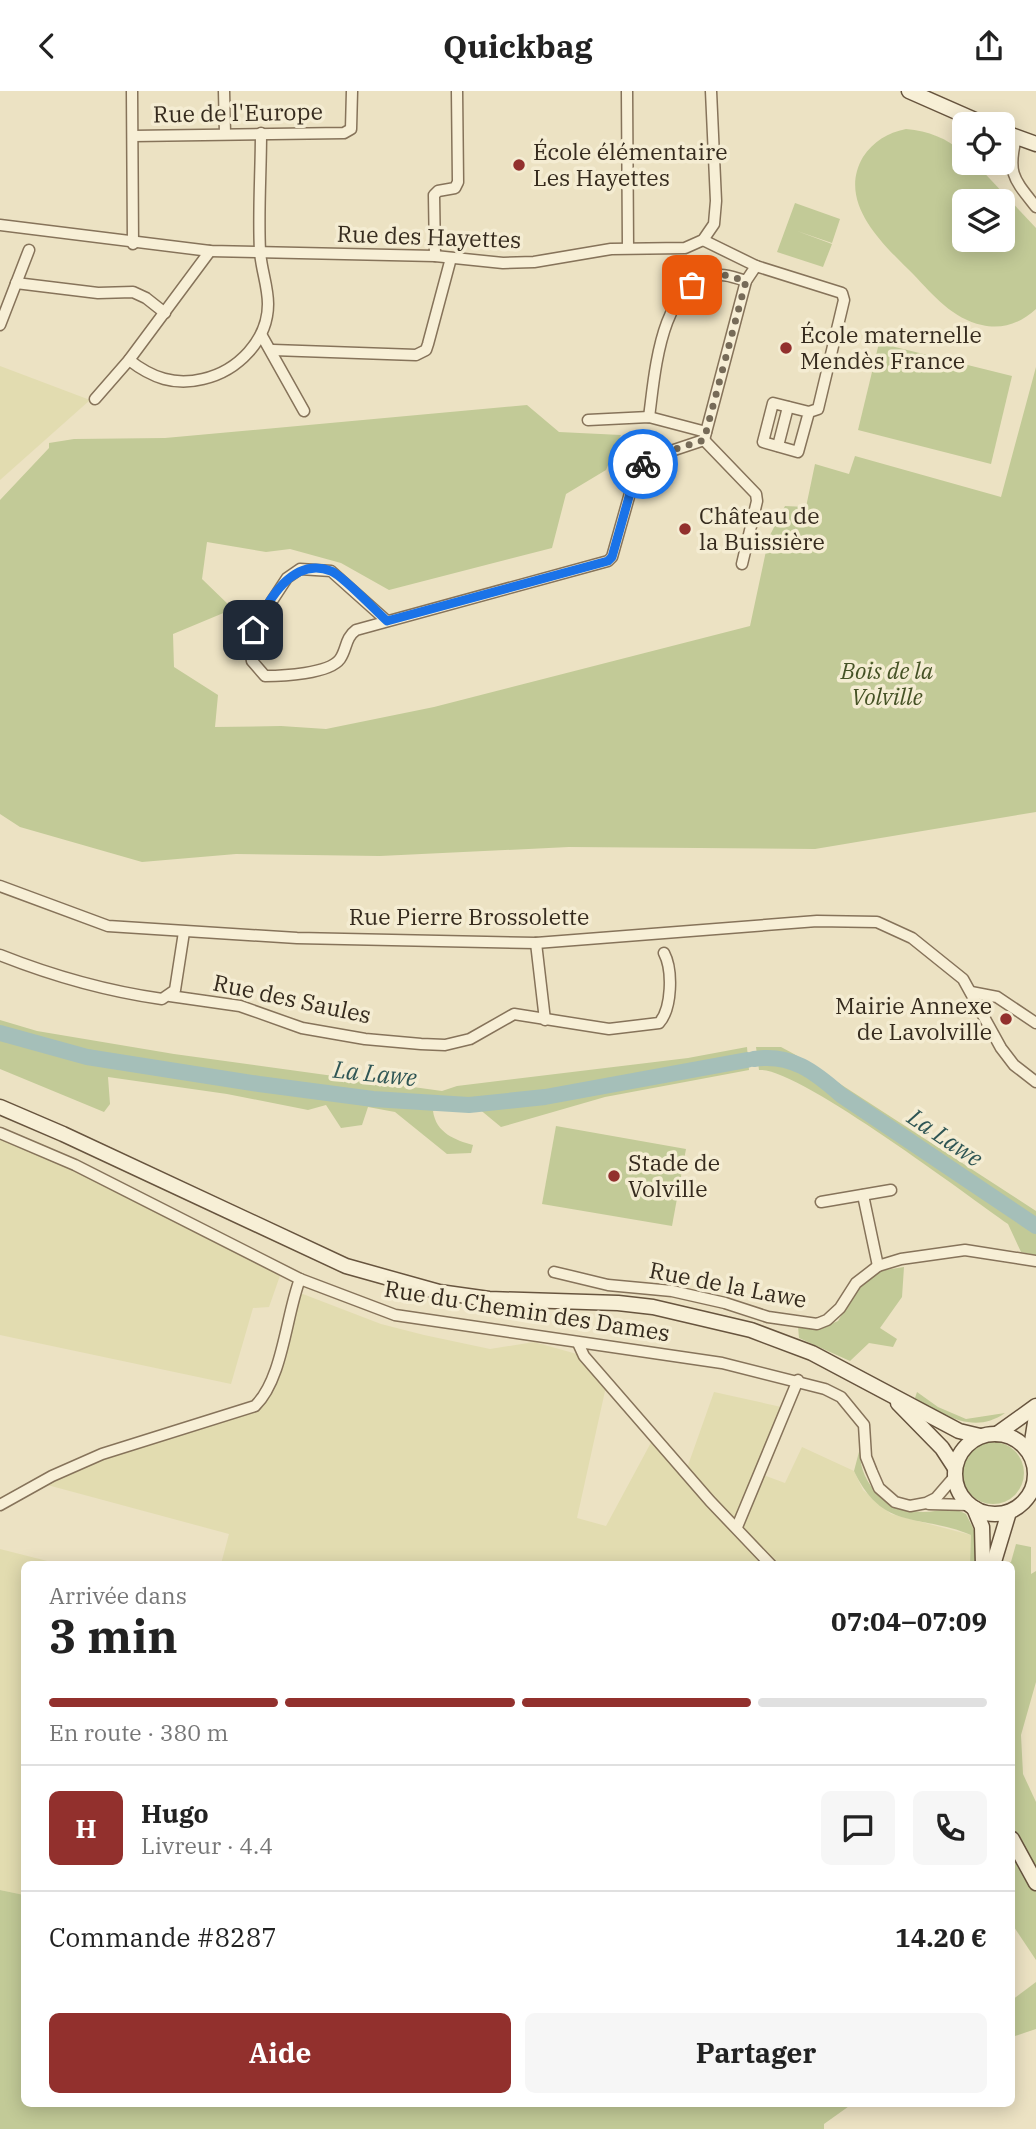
<!DOCTYPE html>
<html lang="fr">
<meta charset="utf-8">
<style>
:root{--surface:#fff;--page:#f6f6f6;--text:#222;--muted:#767676;--line:#e0e0e0;--accent:#92302d}
body{margin:0;font-family:"IBM Plex Serif",serif;background:var(--page);color:var(--text);height:100vh;display:flex;flex-direction:column;font-size:26px;white-space:nowrap}
*{box-sizing:border-box;margin:0}
p{font-size:23px;color:var(--muted)}
.icon{flex:none;width:38px;height:38px;fill:none;stroke:currentColor;stroke-width:2;stroke-linecap:round;stroke-linejoin:round}
.map{position:relative;flex:1;overflow:hidden}
.side{position:absolute;left:21px;top:1470px;width:994px;height:546px;display:flex;flex-direction:column;background:var(--surface);border-radius:10px;box-shadow:0 4px 18px #0003}
.side>*{flex:none}
.fabs{position:absolute;left:952px;top:21px;display:grid;gap:14px}
.fabs a{display:grid;place-items:center;width:63px;height:63px;border-radius:10px;background:var(--surface);box-shadow:0 4px 18px #0003;font-size:35px}
.pin{position:absolute;display:grid;place-items:center;width:60px;height:60px;color:#fff;margin:-30px;border-radius:14px;box-shadow:0 4px 10px #0006}
.courier{position:absolute;display:grid;place-items:center;width:70px;height:70px;margin:-35px;border:5px solid #1a73e8;border-radius:50%;background:#fff;color:#222;box-shadow:0 2px 9px #0007}
.headline em{font-style:normal;font-weight:700}
.headline div{display:flex;flex-direction:column-reverse}
.headline{display:flex;align-items:center;justify-content:space-between;height:119px;padding:0 28px}
h1{font-size:46px;font-weight:700;line-height:52px}
.bar{display:grid;grid-template-columns:repeat(4,1fr);gap:10px 7px;align-content:center;height:84px;padding:0 28px}
.bar i{height:9px;border-radius:5px;background:var(--line)}
.bar .selected{background:var(--accent)}
.bar p{grid-column:span 4}
.line{display:flex;align-items:center;gap:18px;padding:0 28px;border-top:2px solid var(--line)}
.line div{flex:1}
.round{display:grid;place-items:center;flex:none;width:74px;height:74px;border-radius:10px;background:var(--page)}
.button{display:flex;gap:14px;margin-top:auto;padding:14px 28px}
.button a{flex:1;height:80px;border-radius:10px;background:var(--accent);color:#fff;font-size:28px;font-weight:700;line-height:80px;text-align:center}
.button a+a{background:var(--page);color:var(--text)}
header{display:flex;justify-content:space-between;align-items:center;height:91px;padding:0 28px;background:var(--surface);font-size:32px;font-weight:700}
.map>svg:first-child{display:block}
.farmland{fill:#e2dcb0}
.green{fill:#c2ca97;fill-rule:evenodd}
.lines{fill:none;stroke-linecap:round;stroke-linejoin:round}
.river{stroke:#a5bfb9;stroke-width:16}
.minor-casing{stroke:#86735a;stroke-width:13}
.secondary-casing{stroke:#67543e;stroke-width:17}
.minor{stroke:#f7efd6;stroke-width:10}
.secondary{stroke:#f7efd6;stroke-width:14}
.done{stroke:#766b58;stroke-width:7;stroke-dasharray:0 12.6}
.route{stroke:#1a73e8;stroke-width:9}
.poi-dot{fill:#92302d;stroke:#f4ecd2;stroke-width:2.5}
.labels{text-anchor:middle;stroke-width:7;stroke-linejoin:round;paint-order:stroke}
.street-label{font-size:23px;fill:#362b1e;stroke:#f4ecd2}
.poi-label{font-size:23px;fill:#362b1e;stroke:#f4ecd2;text-anchor:start}
.park-label{font-size:23px;font-style:italic;fill:#455225;stroke:#f4ecd2}
.water-label{font-size:24px;font-style:italic;fill:#2e5554;stroke:#f4ecd2}
</style>
<header><svg class="icon" aria-label="back" viewBox="0 0 24 24"><path d="M15 5l-7 7 7 7"/></svg>Quickbag<svg class="icon" aria-label="share" viewBox="0 0 24 24"><path d="M12 15V3M7 8l5-5 5 5M5 13v7h14v-7"/></svg></header>
<div class="map">
<svg width="1036" height="2038" viewBox="0 0 1036 2038">
<rect width="100%" height="100%" fill="#ece2c3"/>
<g class="farmland">
<polygon points="0,275 90,309 0,389"/>
<polygon points="0,1042 282,1179 269,1216 253,1217 231,1293 0,1244"/>
<polygon points="295,1200 381,1233 424,1244 490,1258 534,1251 584,1265 607,1291 577,1427 606,1435 654,1346 686,1380 714,1301 786,1317 758,1382 785,1392 802,1356 854,1380 863,1399 891,1423 971,1444 970,1473 221,1473 229,1443 40,1392 262,1308"/>
<polygon points="0,1458 59,1473 24,1474 24,1804 0,1799"/>
</g>
<g class="green">
<path d="M906 38C929 40 946 47 964 62V72H975L1036 137V218C1021 232 1002 239 982 234 953 228 933 204 914 184 885 155 836 112 863 66 874 50 887 42 906 38ZM964 110H1003V149H964Z"/>
<polygon points="795,112 840,128 832,152 797,140 832,153 823,176 777,161"/>
<polygon points="879,252 1012,285 991,373 858,339"/>
<polygon points="1036,276 1036,721 815,758 569,756 380,765 236,763 142,771 20,736 0,723 0,409 49,357 49,352 74,348 165,347 527,314 559,341 621,344 606,379 566,403 552,457 389,499 341,472 290,458 266,461 207,451 202,488 233,518 173,543 174,576 218,604 215,636 281,635 326,638 434,616 750,535 769,446 785,415 806,416 815,373 849,383 855,365 1001,406"/>
<path d="M0 929 37 940 174 963 442 1000 457 995 688 967 747 956 749 979 605 1006 501 1036 478 1017 445 1016 433 1020C436 1042 455 1049 473 1054L471 1062 447 1063 395 1021 368 1016 362 1034 341 1037 326 1014 308 1019 227 1003 108 986 110 1013 104 1021 0 978Z"/>
<path d="M756 956H781L794 963 1036 1120V1164L1021 1161 1008 1133C968 1105 796 975 759 979Z"/>
<polygon points="556,1035 686,1058 672,1135 542,1113"/>
<polygon points="904,1176 902,1206 880,1237 897,1248 893,1256 869,1252 850,1270 799,1247 798,1235 826,1235 838,1230 859,1194 879,1180"/>
<path d="M917 1301 938 1316 966 1328 1005 1322C974 1344 943 1324 915 1307Z"/>
<circle cx="993" cy="1382" r="31"/>
<path d="M860 1357C858 1394 887 1420 923 1421 938 1421 952 1414 966 1423L975 1441 976 1473H970L971 1444C919 1422 883 1441 854 1380Z"/>
<polygon points="1016,1453 1031,1456 1031,1483 1036,1480 1036,1591 1021,1644 1023,1683 1036,1711 1036,1869 1012,1833 1012,1474 1006,1474 1011,1471"/>
<polygon points="0,1799 24,1804 24,2012 852,2013 824,2033 824,2038 0,2038"/>
<polygon points="1036,1891 1036,1938 1012,1946 1012,1909"/>
</g>
<g class="lines">
<g class="river">
<polyline points="0,942 87,966 259,993 373,1008 469,1014 545,1006 747,969"/>
<path d="M754 968C791 962 815 981 841 1004L1036 1135"/>
</g>
<defs>
<g id="minor">
<polyline points="132,0 133,153"/>
<polyline points="224,0 225,42"/>
<polyline points="627,0 628,157"/>
<polyline points="133,45 344,42 351,38 352,0"/>
<path d="M1016 47C1007 83 1014 88 1036 116"/>
<polyline points="0,134 210,160 435,165 503,172 534,171 611,158 685,157 703,149 714,133 716,110 711,0"/>
<polyline points="435,165 434,104 438,100 455,97 458,91 457,0"/>
<polyline points="756,175 842,202 844,209 818,318 809,321 773,312 763,351 798,361 809,321"/>
<polyline points="16,192 98,202 133,201 146,207 165,222"/>
<polyline points="0,234 29,159"/>
<polyline points="262,245 304,320"/>
<polyline points="273,259 416,264 426,259 428,253 451,167"/>
<path d="M129 269C152 287 175 295 203 288 238 280 268 249 268 213 268 195 261 178 260 160 258 121 261 81 261 42"/>
<polyline points="95,308 129,269 210,160"/>
<path d="M649 326C655 283 660 187 719 184 728 183 738 188 746 190"/>
<polyline points="588,329 649,326 706,341"/>
<polyline points="704,349 756,403 757,410 742,473"/>
<polyline points="778,355 788,316"/>
<path d="M387 530 331 480 300 478 287 487 253 539 249 553 252 570 265 585C282 585 329 583 340 568 347 558 345 547 356 539L608 470 612 466 636 381 647 368 704 349 746 190 756 175 703 149"/>
<polyline points="0,795 108,835 297,847 536,852 817,830 877,831 912,847 963,888 1001,957 1014,974 1036,991"/>
<polyline points="536,852 545,929"/>
<path d="M0 864C53 885 106 900 162 908L175 899 184 841"/>
<polyline points="971,901 997,906 1036,932"/>
<path d="M170 905 240 915 302 937 365 948 421 953 445 954 470 948 514 923 609 938 659 932C672 918 673 879 664 862"/>
<polyline points="0,1042 75,1074 300,1188 395,1224 722,1272 825,1298 841,1306 864,1334 866,1366 872,1381 879,1397 895,1411 910,1415 926,1412 936,1407 955,1385"/>
<polyline points="863,1104 878,1175"/>
<polyline points="821,1111 891,1099"/>
<polyline points="554,1181 608,1194 672,1200 725,1212 768,1226 817,1233 827,1229 840,1217 856,1192 878,1175 901,1168 965,1159 1036,1170"/>
<polyline points="578,1252 584,1265 710,1410 771,1474"/>
<polyline points="1035,1377 1036,1378"/>
<polyline points="1031,1400 1036,1398"/>
<polyline points="929,1413 969,1414"/>
<path d="M0 1414 52 1385 102 1363 255 1315C283 1288 286 1224 300 1188"/>
<polyline points="737,1436 798,1289"/>
</g>
<g id="secondary">
<polyline points="909,0 984,33"/>
<polyline points="1003,41 1036,53"/>
<polyline points="0,1016 63,1043 346,1175 439,1201 489,1208 618,1212 653,1216 751,1239 812,1262 959,1340 980,1345"/>
<polyline points="898,1312 942,1357 955,1377"/>
<circle cx="995" cy="1383" r="40"/>
<polyline points="997,1343 1036,1315"/>
<polyline points="1030,1363 1036,1325"/>
<polyline points="974,1417 982,1436 983,1474"/>
<polyline points="993,1474 1009,1421"/>
<polyline points="1012,1748 1036,1792"/>
</g>
</defs>
<use href="#minor" class="minor-casing"/>
<use href="#secondary" class="secondary-casing"/>
<use href="#minor" class="minor"/>
<use href="#secondary" class="secondary"/>
</g>
<g class="lines">
<polyline class="done" points="643,373 659,363 704,349 746,190 721,183 692,194"/>
<path class="route" d="M253 539C268 510 292 465 331 480 342 484 376 520 387 530L608 470 612 466 636 381 643 373"/>
</g>
<g class="poi-dot">
<circle cx="519" cy="74" r="7"/>
<circle cx="786" cy="257" r="7"/>
<circle cx="685" cy="438" r="7"/>
<circle cx="1006" cy="928" r="7"/>
<circle cx="614" cy="1085" r="7"/>
</g>
<g class="labels">
<g class="street-label">
<text transform="translate(238 22) rotate(-1)" y="8">Rue de l'Europe</text>
<text transform="translate(429 146) rotate(2)" y="8">Rue des Hayettes</text>
<text x="469" y="834">Rue Pierre Brossolette</text>
<text transform="translate(292 908) rotate(12)" y="8">Rue des Saules</text>
<text transform="translate(728 1194) rotate(11)" y="8">Rue de la Lawe</text>
<text transform="translate(527 1220) rotate(9)" y="8">Rue du Chemin des Dames</text>
</g>
<g class="poi-label">
<text x="533" y="69">École élémentaire<tspan x="533" dy="26">Les Hayettes</tspan></text>
<text x="800" y="252">École maternelle<tspan x="800" dy="26">Mendès France</tspan></text>
<text x="699" y="433">Château de<tspan x="699" dy="26">la Buissière</tspan></text>
<text x="992" y="923" text-anchor="end">Mairie Annexe<tspan x="992" dy="26">de Lavolville</tspan></text>
<text x="628" y="1080">Stade de<tspan x="628" dy="26">Volville</tspan></text>
</g>
<g class="park-label">
<text x="887" y="588">Bois de la<tspan x="887" dy="26">Volville</tspan></text>
</g>
<g class="water-label">
<text transform="translate(375 983) rotate(6)" y="8">La Lawe</text>
<text transform="translate(945 1047) rotate(34)" y="8">La Lawe</text>
</g>
</g>
</svg>
<div class="fabs">
<a><svg class="icon" aria-label="locate" viewBox="0 0 24 24"><circle cx="12" cy="12" r="6"/><path d="M12 2v4M12 18v4M2 12h4M18 12h4"/></svg></a>
<a><svg class="icon" aria-label="layers" viewBox="0 0 24 24"><path d="M12 4l9 5-9 5-9-5zM3 14l9 5 9-5"/></svg></a>
</div>
<div class="pin" style="left:692px;top:194px;background:#ea580c"><svg class="icon" aria-label="bag" viewBox="0 0 24 24"><path d="M5 8h14l-1 12H6zM9 8a3 3 0 0 1 6 0"/></svg></div>
<div class="pin" style="left:253px;top:539px;background:#1f2937"><svg class="icon" aria-label="home" viewBox="0 0 24 24"><path d="M3 11l9-7 9 7M6 9v11h12V9"/></svg></div>
<div class="courier" style="left:643px;top:373px"><svg class="icon" aria-label="bike" viewBox="0 0 24 24"><circle cx="6" cy="16" r="4"/><circle cx="18" cy="16" r="4"/><path d="M6 16l4-8h5l3 8M10 8l3 8H6M13 5h3"/></svg></div>
<section class="side">
<div class="headline"><div><h1>3 min</h1><p>Arrivée dans</p></div><em>07:04–07:09</em></div>
<div class="bar"><i class="selected"></i><i class="selected"></i><i class="selected"></i><i></i><p>En route · 380 m</p></div>
<div class="line" style="height:126px"><b class="round" style="background:var(--accent);color:#fff">H</b><div><b>Hugo</b><p>Livreur · 4.4</p></div><a class="round"><svg class="icon" aria-label="chat" viewBox="0 0 24 24"><path d="M4 5h16v11H9l-5 4z"/></svg></a><a class="round"><svg class="icon" aria-label="phone" viewBox="0 0 24 24"><path d="M5 4h4l2 5-3 2q2 4 5 5l2-3 5 2v4C11 20 4 13 5 4z"/></svg></a></div>
<div class="line" style="height:91px"><div>Commande #8287</div><b>14.20 €</b></div>
<div class="button"><a>Aide</a><a>Partager</a></div>
</section>
</div>
